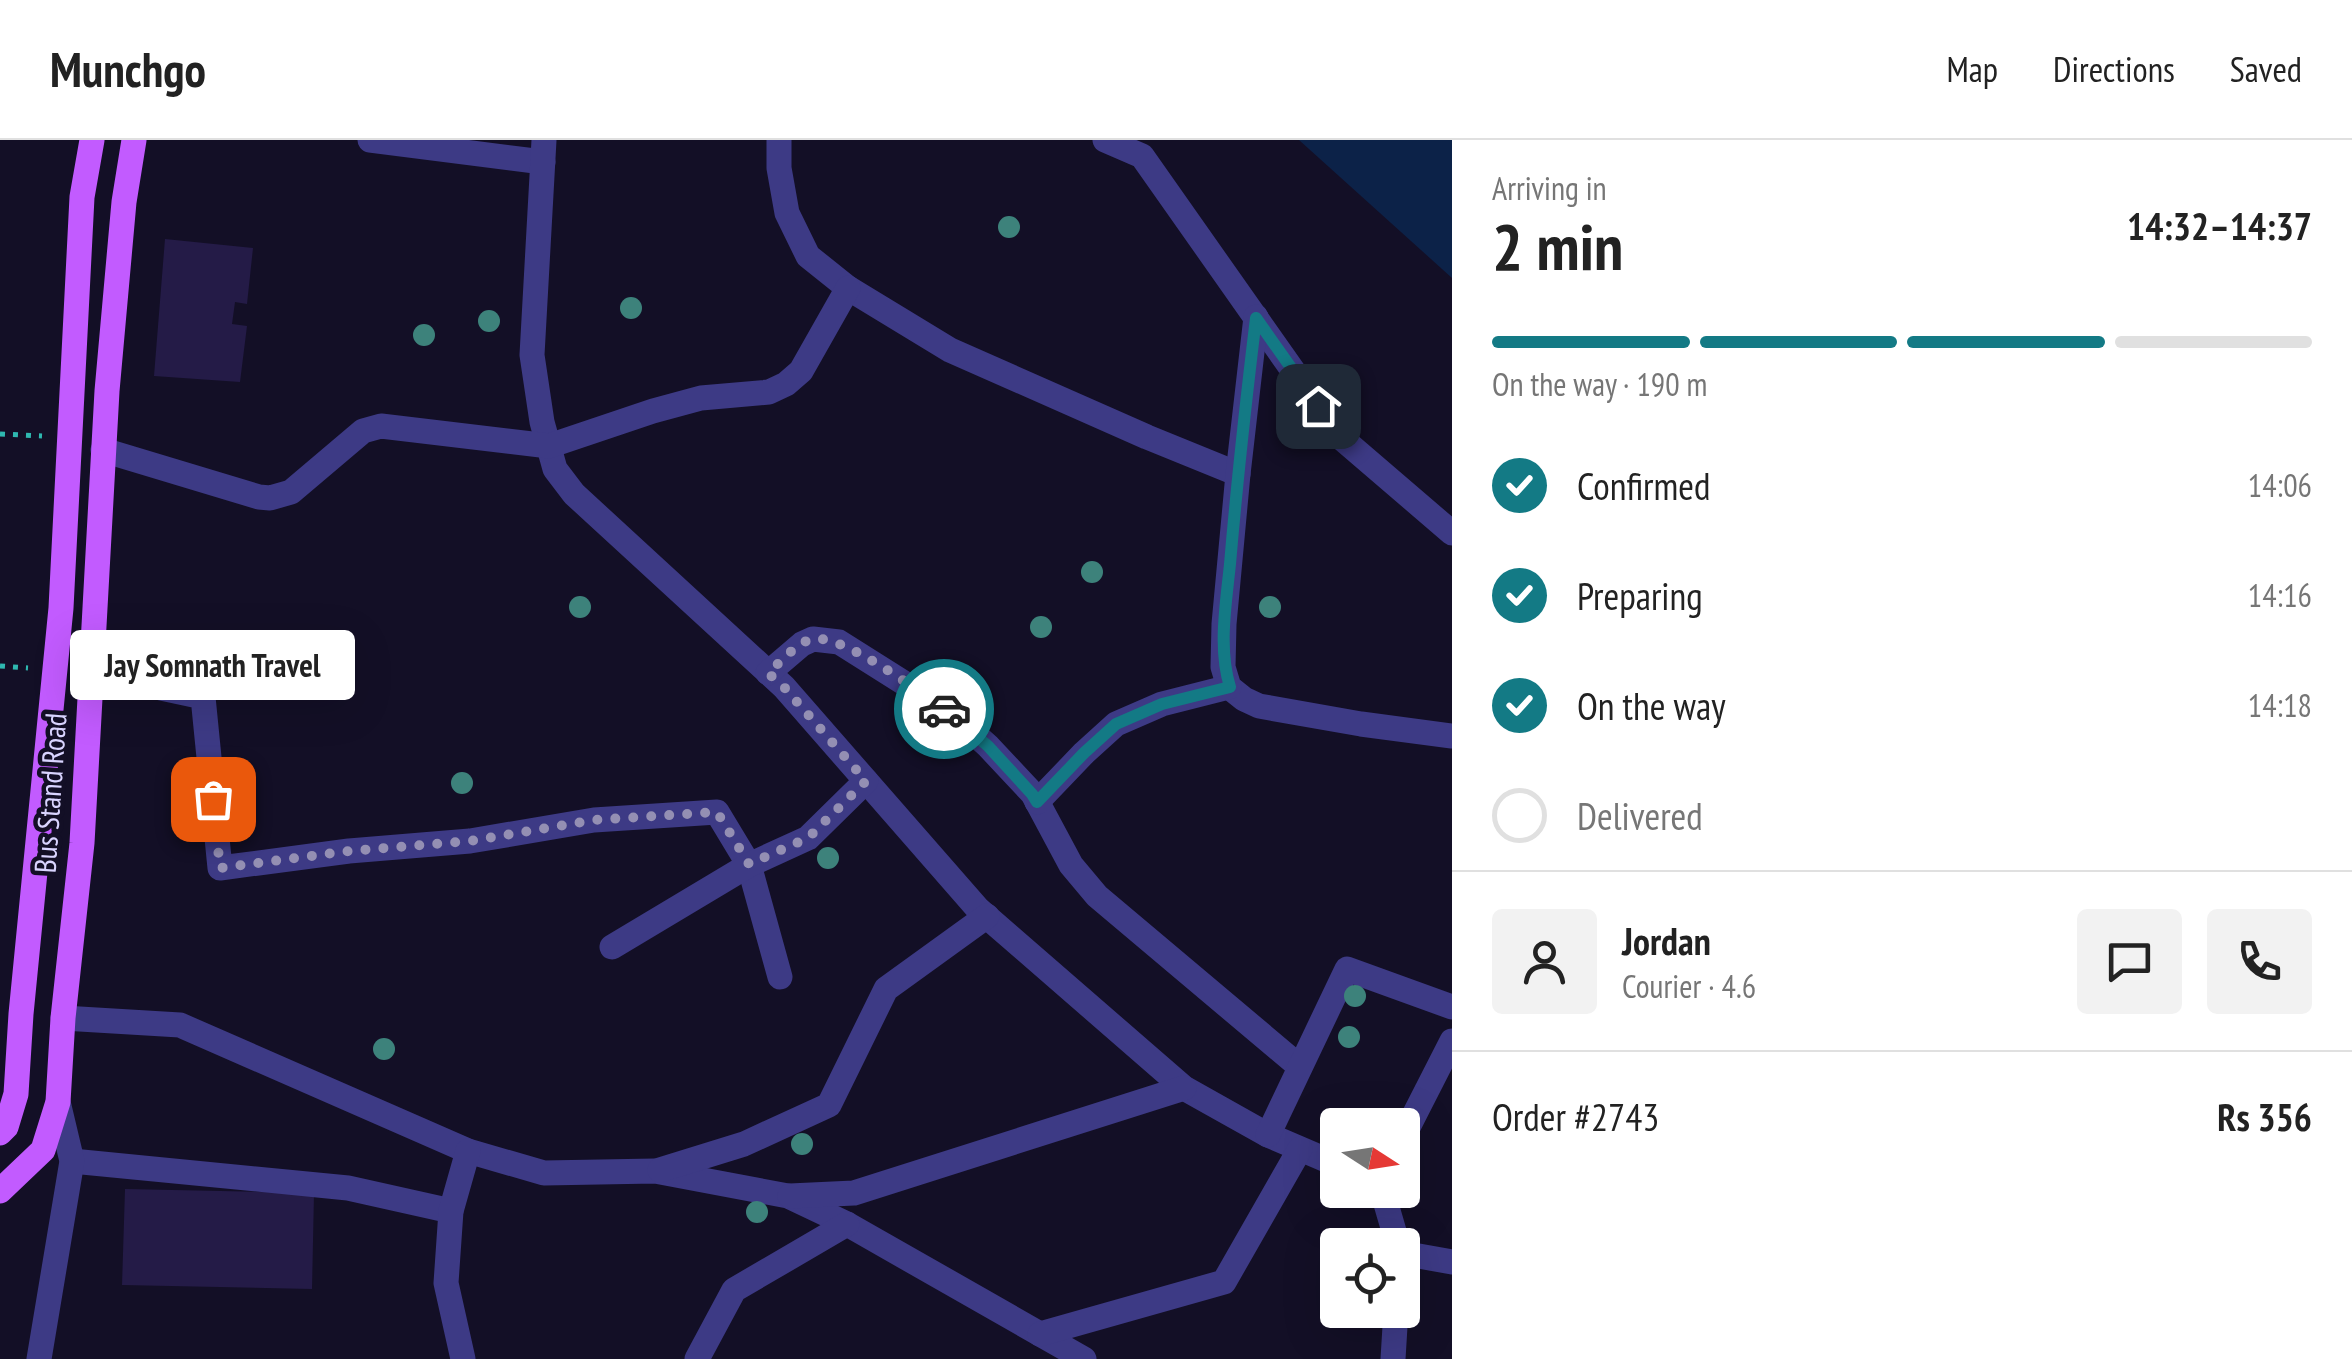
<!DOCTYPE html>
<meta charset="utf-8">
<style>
:root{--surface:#fff;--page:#f2f2f2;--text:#222;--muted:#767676;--line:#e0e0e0;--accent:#137a85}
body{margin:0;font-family:"PT Sans Narrow",sans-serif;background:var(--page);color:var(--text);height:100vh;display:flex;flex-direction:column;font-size:38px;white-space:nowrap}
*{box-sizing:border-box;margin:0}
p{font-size:32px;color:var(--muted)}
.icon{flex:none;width:55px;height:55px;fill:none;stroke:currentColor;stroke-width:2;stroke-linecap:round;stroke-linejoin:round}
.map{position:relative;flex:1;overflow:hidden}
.side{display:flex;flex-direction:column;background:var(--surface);width:900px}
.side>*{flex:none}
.needle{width:65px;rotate:102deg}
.fabs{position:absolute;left:1320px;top:968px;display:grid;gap:20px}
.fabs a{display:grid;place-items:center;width:100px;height:100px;border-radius:10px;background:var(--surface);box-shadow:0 10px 40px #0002;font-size:50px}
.pin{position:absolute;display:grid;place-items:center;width:85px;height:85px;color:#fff;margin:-42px;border-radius:20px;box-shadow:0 5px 15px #0006}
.courier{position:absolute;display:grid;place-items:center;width:100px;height:100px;margin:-50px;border:8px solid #137a85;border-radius:50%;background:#fff;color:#222;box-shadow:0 2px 12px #0007}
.bubble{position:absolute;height:70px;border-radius:10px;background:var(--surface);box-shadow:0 10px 40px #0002;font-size:32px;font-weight:600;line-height:70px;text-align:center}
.overview em{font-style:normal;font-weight:600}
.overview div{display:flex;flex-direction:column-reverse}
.overview{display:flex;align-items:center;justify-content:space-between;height:170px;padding:0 40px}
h1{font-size:65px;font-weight:600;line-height:75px}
.bar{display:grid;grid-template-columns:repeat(4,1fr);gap:15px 10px;align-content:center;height:120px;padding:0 40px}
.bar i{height:12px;border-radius:8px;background:var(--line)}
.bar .selected{background:var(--accent)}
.bar p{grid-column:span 4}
.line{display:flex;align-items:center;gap:25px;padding:0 40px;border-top:2px solid var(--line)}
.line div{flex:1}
.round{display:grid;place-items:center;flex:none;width:105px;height:105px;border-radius:10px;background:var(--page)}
ol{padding:0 40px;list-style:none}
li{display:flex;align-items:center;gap:30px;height:110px}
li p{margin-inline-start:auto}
li .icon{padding:10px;border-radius:50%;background:var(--accent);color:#fff;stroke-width:4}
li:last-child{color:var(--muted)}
li i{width:55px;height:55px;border:5px solid var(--line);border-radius:50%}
header{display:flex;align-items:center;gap:60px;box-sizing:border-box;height:140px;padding:0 50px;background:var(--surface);border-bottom:2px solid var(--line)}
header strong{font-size:48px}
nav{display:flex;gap:55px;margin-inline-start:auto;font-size:35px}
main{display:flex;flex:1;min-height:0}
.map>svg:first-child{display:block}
.water{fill:#0c2248}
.building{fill:#241b47}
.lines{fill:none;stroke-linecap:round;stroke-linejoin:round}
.path{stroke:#2fb8b0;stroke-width:5;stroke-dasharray:5 8;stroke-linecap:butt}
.minor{stroke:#3d3a85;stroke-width:25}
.major{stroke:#c25bff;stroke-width:25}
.tree{fill:#3d827b}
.done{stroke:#948fb3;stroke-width:10;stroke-dasharray:0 18}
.route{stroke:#137a85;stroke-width:12}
.labels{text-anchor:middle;stroke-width:9;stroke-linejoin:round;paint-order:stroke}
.street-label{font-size:30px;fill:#d9d4ff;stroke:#130f26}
</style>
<header>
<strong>Munchgo</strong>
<nav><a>Map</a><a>Directions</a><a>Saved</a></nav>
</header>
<main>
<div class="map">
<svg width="1452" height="1219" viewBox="0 0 1452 1219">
<rect width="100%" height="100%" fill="#130f26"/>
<polygon class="water" points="1299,0 1452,0 1452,138"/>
<g class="building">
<polygon points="165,99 253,108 247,164 235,162 232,184 247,186 240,242 154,236"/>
<polygon points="125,1049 314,1053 312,1149 122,1145"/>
</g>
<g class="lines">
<g class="path">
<polyline points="0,294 42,296"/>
<polyline points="0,526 28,528"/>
</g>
<g class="minor">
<polyline points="370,0 543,22"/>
<polyline points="544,0 532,215 542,282 555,329 574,354 784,547 978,769 1184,948 1268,995 1338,1025"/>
<polyline points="779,0 779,28 787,73 808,116 848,148 950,210 1147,297 1238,334"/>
<polyline points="1105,0 1142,16 1339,296 1452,393"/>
<polyline points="1256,177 1238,334 1224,484 1223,527 1229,547 1244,559 1259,566 1361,584 1452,596"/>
<polyline points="103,310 259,357 270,358 291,352 363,291 381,286 549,306 653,271 701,258 769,252 786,244 801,231 848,148"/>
<polyline points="91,533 203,557 220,728 349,711 470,701 594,680 717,672 749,725 780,837"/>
<polyline points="768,533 802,504 813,499 839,502 950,572 988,606 1033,654 1071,725 1097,756 1300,927"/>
<polyline points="1037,662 1084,613 1116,584 1162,564 1229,547"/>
<polyline points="612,807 749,725 808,698 866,641"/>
<polyline points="63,878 180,885 468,1011 544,1033 655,1031 788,1056 847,1084 1084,1219"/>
<polyline points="1268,995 1347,829 1452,867"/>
<polyline points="1402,999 1452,901"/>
<polyline points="72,1021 348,1048 451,1071"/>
<polyline points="660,1030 744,1004 829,965 886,849 987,776"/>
<polyline points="1382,1050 1398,1105"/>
<polyline points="790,1056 854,1053 1184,948"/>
<polyline points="1402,1113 1452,1122"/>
<polyline points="1040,1194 1224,1142 1300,1009"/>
<polyline points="39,1219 72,1021 58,962"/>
<polyline points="463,1219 446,1143 451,1071 468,1011"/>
<polyline points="697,1219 734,1150 847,1084"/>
<polyline points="1393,1219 1396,1170"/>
</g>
<g class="major">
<polyline points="0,993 6,987 16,954 21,874 61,468 82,57 92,0"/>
<polyline points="0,1051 43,1010 58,962 63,878 82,703 107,251 124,62 134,0"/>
</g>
</g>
<g class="tree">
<circle cx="1009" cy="87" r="11"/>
<circle cx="631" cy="168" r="11"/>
<circle cx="489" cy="181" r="11"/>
<circle cx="424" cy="195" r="11"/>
<circle cx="1092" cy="432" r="11"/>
<circle cx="580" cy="467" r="11"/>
<circle cx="1270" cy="467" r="11"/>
<circle cx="1041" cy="487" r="11"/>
<circle cx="462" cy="643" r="11"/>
<circle cx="828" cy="718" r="11"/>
<circle cx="1355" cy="856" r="11"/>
<circle cx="1349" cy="897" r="11"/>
<circle cx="384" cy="909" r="11"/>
<circle cx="802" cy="1004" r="11"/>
<circle cx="757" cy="1072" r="11"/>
</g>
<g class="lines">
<path class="done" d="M213 659 220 728 349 711 470 701 594 680 717 672 749 724 808 698 866 641 784 547 768 533C780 523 796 503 812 499 841 493 918 551 944 569"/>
<path class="route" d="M944 569 988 606 1032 654 1037 662 1084 613 1116 584 1162 564 1230 547C1218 508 1226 464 1230 424 1237 342 1246 260 1256 178L1318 266"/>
</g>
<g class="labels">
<g class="street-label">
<text transform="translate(51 653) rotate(-86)" y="10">Bus Stand Road</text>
</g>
</g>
</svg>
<div class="fabs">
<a><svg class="needle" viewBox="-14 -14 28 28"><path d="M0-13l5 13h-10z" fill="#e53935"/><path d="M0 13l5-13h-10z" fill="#767676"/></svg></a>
<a><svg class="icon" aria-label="locate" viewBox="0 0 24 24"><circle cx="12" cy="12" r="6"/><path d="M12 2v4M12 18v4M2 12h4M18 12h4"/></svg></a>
</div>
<div class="pin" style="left:213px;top:659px;background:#ea580c"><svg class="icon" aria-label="bag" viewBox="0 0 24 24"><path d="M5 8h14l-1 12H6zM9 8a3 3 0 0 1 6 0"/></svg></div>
<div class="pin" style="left:1318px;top:266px;background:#1f2937"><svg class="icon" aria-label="home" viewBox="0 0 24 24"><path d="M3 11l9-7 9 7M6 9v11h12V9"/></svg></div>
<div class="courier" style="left:944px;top:569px"><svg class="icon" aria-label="car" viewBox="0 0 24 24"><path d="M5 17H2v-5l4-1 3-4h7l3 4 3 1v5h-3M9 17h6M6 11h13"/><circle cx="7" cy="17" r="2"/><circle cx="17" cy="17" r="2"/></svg></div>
<div class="bubble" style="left:70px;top:490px;width:285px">Jay Somnath Travel</div>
</div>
<section class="side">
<div class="overview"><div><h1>2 min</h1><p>Arriving in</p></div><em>14:32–14:37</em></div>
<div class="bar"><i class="selected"></i><i class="selected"></i><i class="selected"></i><i></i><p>On the way · 190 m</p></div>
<ol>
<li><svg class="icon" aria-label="check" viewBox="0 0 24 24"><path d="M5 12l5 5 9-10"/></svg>Confirmed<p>14:06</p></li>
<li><svg class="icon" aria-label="check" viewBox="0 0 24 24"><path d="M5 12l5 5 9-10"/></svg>Preparing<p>14:16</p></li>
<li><svg class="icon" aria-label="check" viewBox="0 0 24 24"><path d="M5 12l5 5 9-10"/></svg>On the way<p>14:18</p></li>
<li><i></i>Delivered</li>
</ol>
<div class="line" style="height:180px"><a class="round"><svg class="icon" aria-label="person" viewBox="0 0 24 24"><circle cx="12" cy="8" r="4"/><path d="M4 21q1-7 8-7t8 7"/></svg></a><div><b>Jordan</b><p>Courier · 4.6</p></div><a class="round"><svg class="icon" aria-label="chat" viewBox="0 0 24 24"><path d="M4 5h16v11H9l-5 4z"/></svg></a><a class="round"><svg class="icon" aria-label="phone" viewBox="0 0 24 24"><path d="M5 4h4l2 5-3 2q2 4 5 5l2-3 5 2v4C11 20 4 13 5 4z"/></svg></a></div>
<div class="line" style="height:130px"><div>Order #2743</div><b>Rs 356</b></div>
</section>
</main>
